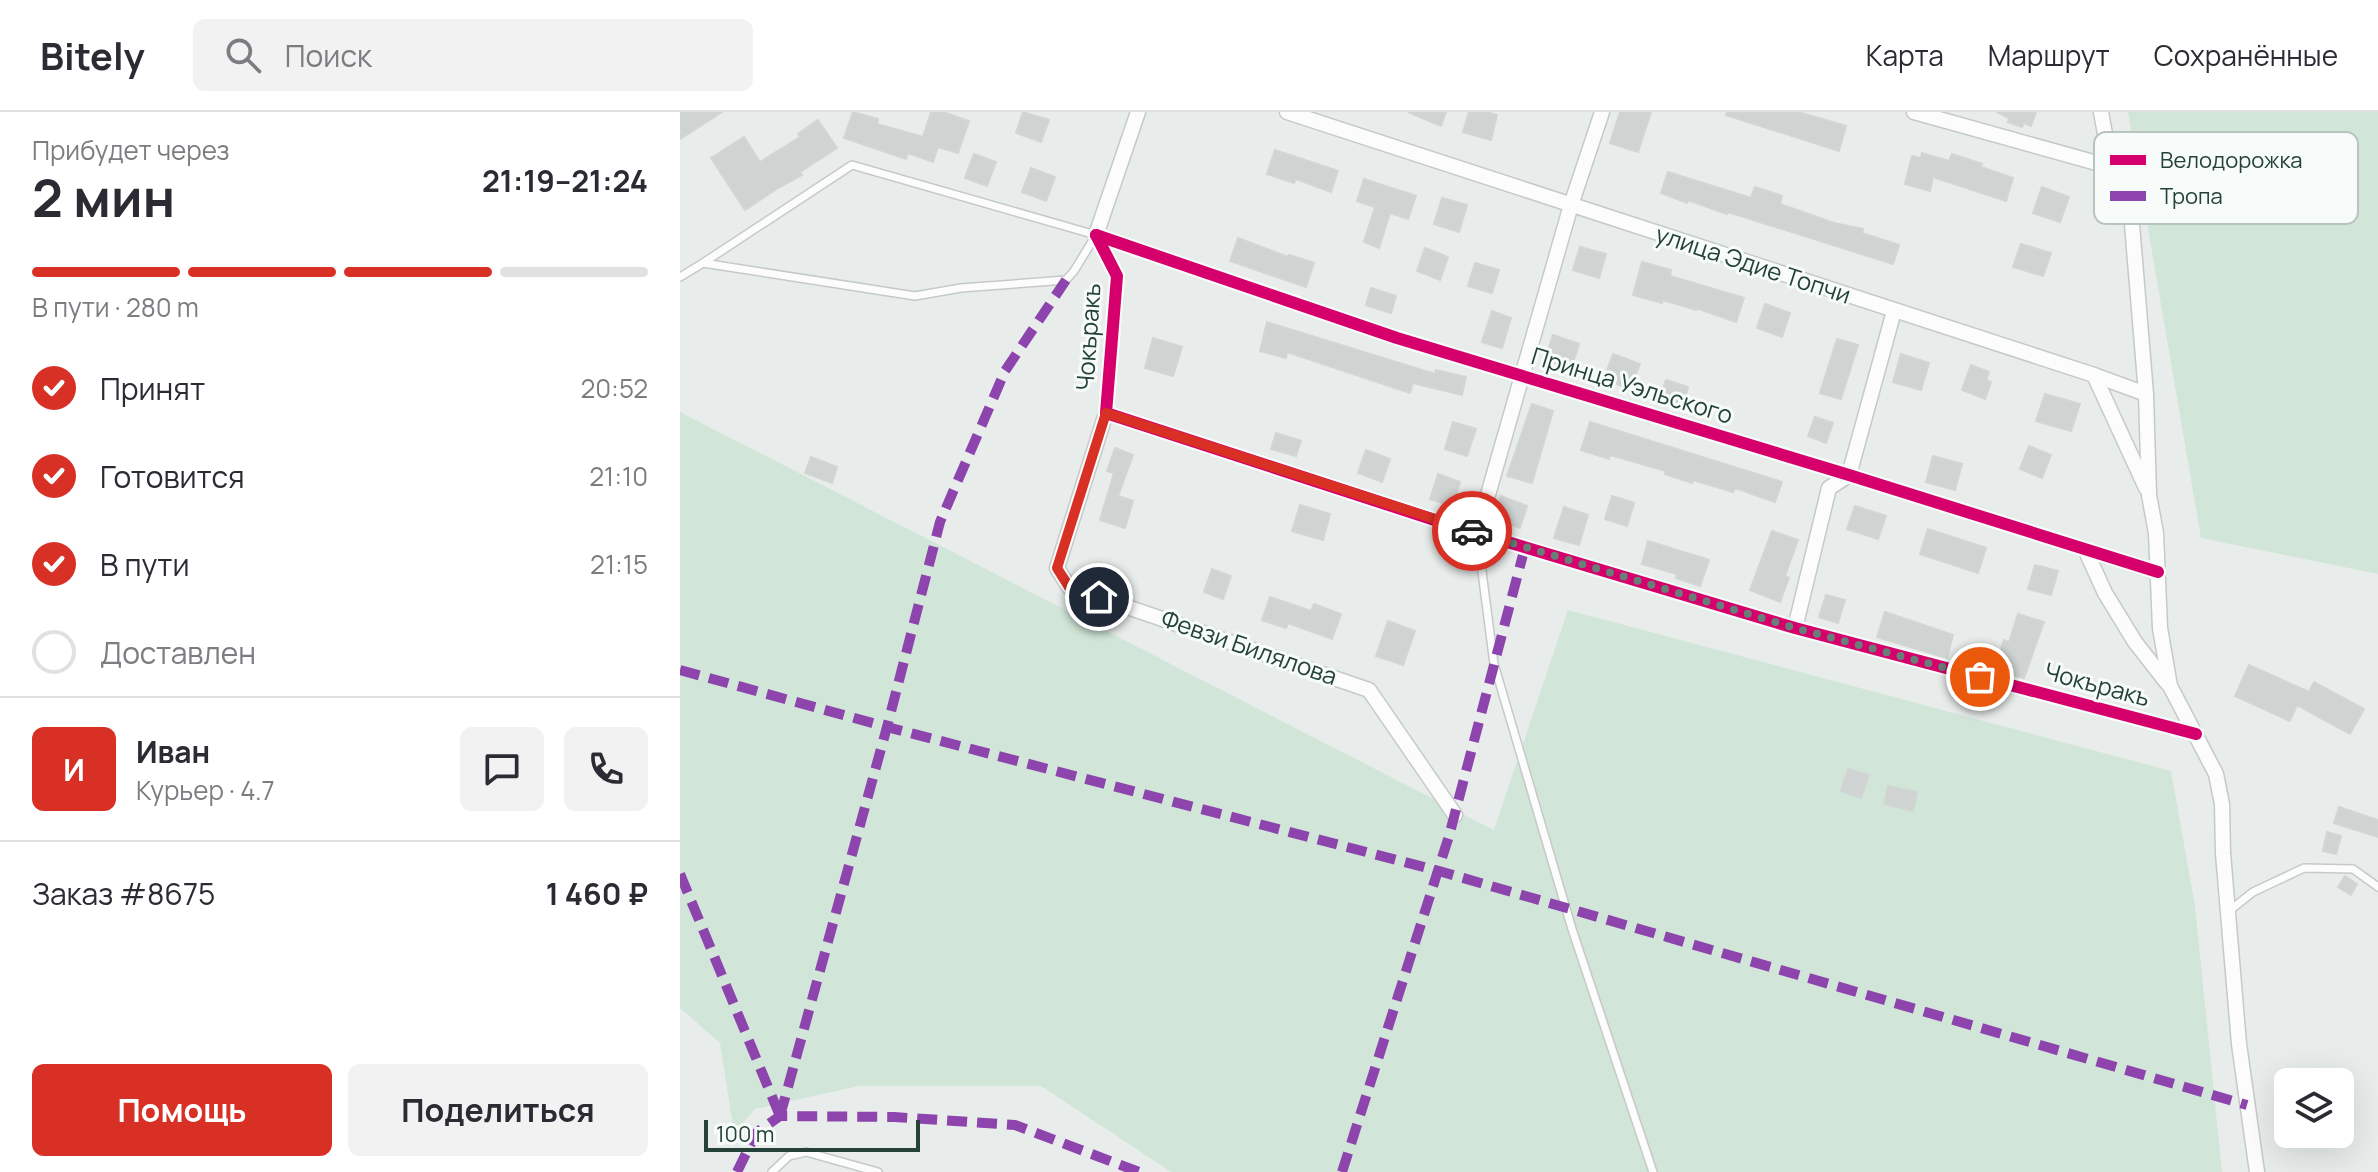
<!DOCTYPE html>
<html lang="ru">
<meta charset="utf-8">
<style>
:root{--surface:#fff;--page:#f2f2f3;--text:#2b2b33;--muted:#7c7c81;--line:#e1e1e2;--accent:#d93025}
body{margin:0;font-family:Manrope,sans-serif;background:var(--page);color:var(--text);height:100vh;display:flex;flex-direction:column;font-size:30px;white-space:nowrap}
*{box-sizing:border-box;margin:0}
p{font-size:26px;color:var(--muted)}
.icon{flex:none;width:44px;height:44px;fill:none;stroke:currentColor;stroke-width:2;stroke-linecap:round;stroke-linejoin:round}
.map{position:relative;flex:1;overflow:hidden}
.details{display:flex;flex-direction:column;background:var(--surface);width:680px}
.details>*{flex:none}
.controls{position:absolute;left:1594px;top:956px;display:grid;gap:16px}
.controls a{display:grid;place-items:center;width:80px;height:80px;border-radius:12px;background:var(--surface);box-shadow:0 8px 32px #0002;font-size:40px}
.scale{position:absolute;left:24px;bottom:20px;width:216px;box-sizing:border-box;padding-left:8px;border:4px solid #24423a;border-top:0;font-size:22px;line-height:28px;white-space:nowrap;color:#24423a;-webkit-text-stroke:6px #f7fbf9;paint-order:stroke}
.pin{position:absolute;display:grid;place-items:center;width:68px;height:68px;color:#fff;margin:-34px;border:4px solid #fff;border-radius:50%;box-shadow:0 2px 8px #0007}
.courier{position:absolute;display:grid;place-items:center;width:80px;height:80px;margin:-40px;border:6px solid #d93025;border-radius:50%;background:#fff;color:#222;box-shadow:0 2px 10px #0007}
.headline em{font-style:normal;font-weight:700}
.headline div{display:flex;flex-direction:column-reverse}
.headline{display:flex;align-items:center;justify-content:space-between;height:136px;padding:0 32px}
h1{font-size:52px;font-weight:700;line-height:60px}
.bar{display:grid;grid-template-columns:repeat(4,1fr);gap:12px 8px;align-content:center;height:96px;padding:0 32px}
.bar i{height:10px;border-radius:6px;background:var(--line)}
.bar .on{background:var(--accent)}
.bar p{grid-column:span 4}
.line{display:flex;align-items:center;gap:20px;padding:0 32px;border-top:2px solid var(--line)}
.line div{flex:1}
.round{display:grid;place-items:center;flex:none;width:84px;height:84px;border-radius:12px;background:var(--page)}
ol{padding:0 32px;list-style:none}
li{display:flex;align-items:center;gap:24px;height:88px}
li p{margin-inline-start:auto}
li .icon{padding:8px;border-radius:50%;background:var(--accent);color:#fff;stroke-width:4}
li:last-child{color:var(--muted)}
li i{width:44px;height:44px;border:4px solid var(--line);border-radius:50%}
.cta{display:flex;gap:16px;margin-top:auto;padding:16px 32px}
.cta a{flex:1;height:92px;border-radius:12px;background:var(--accent);color:#fff;font-size:32px;font-weight:700;line-height:92px;text-align:center}
.cta a+a{background:var(--page);color:var(--text)}
header{display:flex;align-items:center;gap:48px;box-sizing:border-box;height:112px;padding:0 40px;background:var(--surface);border-bottom:2px solid var(--line)}
header strong{font-size:38px}
nav{display:flex;gap:44px;margin-inline-start:auto;font-size:28px}
.search{width:560px;height:72px;background:var(--page);display:flex;align-items:center;gap:20px;box-sizing:border-box;padding:0 28px;border-radius:12px;color:var(--muted);font-size:30px}
main{display:flex;flex:1;min-height:0}
.map>svg:first-child{display:block}
.green{fill:#d1e6d8}
.building{fill:#cfd4d2;stroke:#d1d6d4;stroke-width:2}
.lines{fill:none;stroke-linecap:round;stroke-linejoin:round}
.service-casing{stroke:#c5cac8;stroke-width:10}
.minor-casing{stroke:#c5cac8;stroke-width:17}
.service{stroke:#fcfcfc;stroke-width:7}
.minor{stroke:#fcfcfc;stroke-width:14}
.quiet{stroke:#8e44ad;stroke-width:10;stroke-dasharray:20 10;stroke-linecap:butt}
.cycleway-casing{stroke:#f7fbf9;stroke-width:17}
.cycleway{stroke:#d6006c;stroke-width:12}
.done{stroke:#697e78;stroke-width:8;stroke-dasharray:0 14.4}
.route{stroke:#d93025;stroke-width:10}
.labels{text-anchor:middle;stroke-width:6;stroke-linejoin:round;paint-order:stroke}
.street-label{font-size:24px;fill:#24423a;stroke:#f7fbf9}
.key{fill:#f7fbf9;stroke:#b8c4c0;stroke-width:2}
.key-label{font-size:22px;fill:#24423a}
</style>
<header>
<strong>Bitely</strong>
<div class="search"><svg class="icon" aria-label="search" viewBox="0 0 24 24"><circle cx="10" cy="10" r="6"/><path d="M15 15l6 6"/></svg>Поиск</div>
<nav><a>Карта</a><a>Маршрут</a><a>Сохранённые</a></nav>
</header>
<main>
<section class="details">
<div class="headline"><div><h1>2 мин</h1><p>Прибудет через</p></div><em>21:19–21:24</em></div>
<div class="bar"><i class="on"></i><i class="on"></i><i class="on"></i><i></i><p>В пути · 280 m</p></div>
<ol>
<li><svg class="icon" aria-label="check" viewBox="0 0 24 24"><path d="M5 12l5 5 9-10"/></svg>Принят<p>20:52</p></li>
<li><svg class="icon" aria-label="check" viewBox="0 0 24 24"><path d="M5 12l5 5 9-10"/></svg>Готовится<p>21:10</p></li>
<li><svg class="icon" aria-label="check" viewBox="0 0 24 24"><path d="M5 12l5 5 9-10"/></svg>В пути<p>21:15</p></li>
<li><i></i>Доставлен</li>
</ol>
<div class="line" style="height:144px"><b class="round" style="background:var(--accent);color:#fff">И</b><div><b>Иван</b><p>Курьер · 4.7</p></div><a class="round"><svg class="icon" aria-label="chat" viewBox="0 0 24 24"><path d="M4 5h16v11H9l-5 4z"/></svg></a><a class="round"><svg class="icon" aria-label="phone" viewBox="0 0 24 24"><path d="M5 4h4l2 5-3 2q2 4 5 5l2-3 5 2v4C11 20 4 13 5 4z"/></svg></a></div>
<div class="line" style="height:104px"><div>Заказ #8675</div><b>1 460 ₽</b></div>
<div class="cta"><a>Помощь</a><a>Поделиться</a></div>
</section>
<div class="map">
<svg width="1698" height="1060" viewBox="0 0 1698 1060">
<rect width="100%" height="100%" fill="#e8edeb"/>
<g class="green">
<polygon points="1448,0 1698,0 1698,462 1521,426"/>
<polygon points="0,300 814,718 888,498 1491,659 1515,794 1542,1060 491,1060 361,974 179,974 75,997 54,1021 40,931 0,896"/>
</g>
<g class="building">
<polygon points="0,0 42,0 0,27"/>
<polygon points="173,0 198,7 197,12 243,25 251,0 263,0 289,9 278,41 258,35 253,50 228,41 226,47 164,26"/>
<polygon points="343,0 369,8 361,30 336,21"/>
<polygon points="728,0 766,0 761,14"/>
<polygon points="789,0 806,0 817,3 811,28 783,20"/>
<polygon points="940,0 971,0 958,40 930,31"/>
<polygon points="1047,0 1118,0 1166,14 1159,39 1046,3"/>
<polygon points="1317,0 1356,0 1351,14 1344,11 1342,15 1328,10 1329,6"/>
<polygon points="138,8 157,36 120,60 122,63 98,76 65,98 31,46 64,25 80,50 120,25 118,22"/>
<polygon points="595,38 658,59 651,80 616,67 614,71 587,62"/>
<polygon points="1242,41 1269,49 1272,42 1302,52 1301,55 1333,66 1326,89 1253,65 1250,79 1225,72 1232,44 1241,46"/>
<polygon points="294,42 316,50 307,74 285,66"/>
<polygon points="351,56 375,65 366,89 342,80"/>
<polygon points="988,60 1071,86 1075,75 1102,84 1100,92 1154,111 1183,117 1182,121 1219,133 1213,152 1048,100 1047,102 1008,88 1007,91 981,81"/>
<polygon points="684,67 736,84 728,107 710,101 699,136 684,130 695,95 677,89"/>
<polygon points="1362,75 1389,85 1380,110 1353,101"/>
<polygon points="762,86 787,93 779,120 754,112"/>
<polygon points="558,126 608,145 609,143 634,151 626,175 550,149"/>
<polygon points="1341,132 1371,141 1363,164 1333,155"/>
<polygon points="900,135 926,142 919,166 893,158"/>
<polygon points="745,136 768,145 760,168 737,159"/>
<polygon points="962,150 991,158 990,164 1064,186 1056,210 1016,196 1016,198 983,188 982,191 953,183"/>
<polygon points="795,151 819,158 812,181 788,174"/>
<polygon points="691,176 716,184 711,201 686,193"/>
<polygon points="1085,192 1110,201 1102,225 1077,216"/>
<polygon points="812,199 831,206 822,236 802,230"/>
<polygon points="587,210 755,262 756,258 786,265 782,283 733,271 730,281 607,240 606,246 580,239"/>
<polygon points="873,223 899,232 891,257 865,248"/>
<polygon points="473,226 502,235 493,264 465,256"/>
<polygon points="1157,227 1178,233 1161,287 1140,281"/>
<polygon points="933,242 960,252 950,277 924,267"/>
<polygon points="1221,242 1249,251 1241,278 1213,270"/>
<polygon points="1291,253 1309,260 1306,268 1311,270 1305,287 1282,278"/>
<polygon points="986,268 1008,275 1003,293 980,285"/>
<polygon points="1365,282 1400,292 1391,319 1356,309"/>
<polygon points="852,292 873,299 852,371 827,364"/>
<polygon points="1135,305 1153,311 1146,331 1128,324"/>
<polygon points="773,310 796,317 787,344 765,337"/>
<polygon points="910,310 1102,370 1095,390 1055,376 1053,380 1013,368 1012,371 985,362 986,359 930,343 929,347 901,338"/>
<polygon points="596,321 621,329 616,344 591,337"/>
<polygon points="1349,334 1371,343 1362,366 1340,357"/>
<polygon points="435,336 453,343 438,384 453,389 445,416 420,408 434,361 427,359"/>
<polygon points="686,338 710,347 702,370 678,361"/>
<polygon points="1253,344 1282,352 1275,378 1246,370"/>
<polygon points="131,345 157,355 152,371 125,361"/>
<polygon points="758,362 780,370 772,394 750,387"/>
<polygon points="821,384 847,394 840,416 814,407"/>
<polygon points="932,384 954,391 947,414 925,407"/>
<polygon points="620,393 650,402 643,428 612,419"/>
<polygon points="1175,394 1206,404 1198,427 1167,417"/>
<polygon points="884,395 908,403 899,433 874,426"/>
<polygon points="1248,417 1306,436 1298,461 1240,442"/>
<polygon points="1092,419 1118,428 1105,464 1109,466 1100,490 1070,478"/>
<polygon points="968,429 1029,448 1020,474 996,466 997,462 962,452"/>
<polygon points="1355,453 1378,459 1371,483 1348,477"/>
<polygon points="532,457 551,464 543,487 524,480"/>
<polygon points="1146,483 1165,488 1158,511 1139,505"/>
<polygon points="590,485 631,499 634,492 661,502 652,527 608,511 606,516 582,508"/>
<polygon points="1205,500 1273,523 1267,546 1197,525"/>
<polygon points="1338,502 1364,510 1344,566 1314,558 1324,528 1329,530"/>
<polygon points="708,509 735,519 723,553 696,544"/>
<polygon points="1569,553 1629,580 1634,570 1684,597 1670,622 1617,593 1610,609 1555,584"/>
<polygon points="1168,657 1189,663 1181,686 1161,679"/>
<polygon points="1208,674 1237,680 1233,699 1204,692"/>
<polygon points="1659,695 1698,708 1698,725 1654,711"/>
<polygon points="1647,720 1661,724 1656,742 1643,739"/>
<polygon points="1665,764 1677,772 1671,783 1658,775"/>
</g>
<g class="lines">
<defs>
<g id="service">
<polyline points="0,165 23,151 235,184 281,176 386,168 394,159 416,123 172,53 23,151"/>
<polyline points="797,421 814,552 892,817 973,1060"/>
<polyline points="1549,799 1573,780 1624,756 1673,757 1698,775"/>
<polyline points="92,1060 109,1044 126,1040 198,1060"/>
</g>
<g id="minor">
<polyline points="607,0 1414,263 1466,376"/>
<polyline points="1234,0 1431,55"/>
<polyline points="1421,0 1431,55 1444,68 1450,88 1466,282 1469,383 1476,421 1480,516 1490,574 1536,662 1542,692 1543,741 1559,932 1577,1060"/>
<polyline points="416,123 437,164 426,301 767,412 1115,516 1516,622"/>
<polyline points="416,123 717,226 1169,363 1478,460"/>
<polyline points="416,123 458,0"/>
<polyline points="1414,263 1466,282"/>
<polyline points="426,301 377,456 389,475 689,578 775,703"/>
<polyline points="797,421 891,93 922,0"/>
<polyline points="1405,437 1425,481 1455,530 1487,571"/>
<polyline points="1115,516 1149,376 1169,363 1214,199"/>
</g>
</defs>
<use href="#service" class="service-casing"/>
<use href="#minor" class="minor-casing"/>
<use href="#service" class="service"/>
<use href="#minor" class="minor"/>
<g class="quiet">
<polyline points="0,558 207,615 759,759 1567,993"/>
<polyline points="0,762 100,1004"/>
<polyline points="100,1004 207,615 260,410 325,259 386,168"/>
<polyline points="57,1060 76,1021 100,1004 214,1005 335,1013 459,1060"/>
<polyline points="662,1060 769,724 845,435"/>
</g>
<defs>
<g id="cycleway">
<polyline points="416,123 437,164 426,301 767,412 1115,516 1516,622"/>
<polyline points="416,123 717,226 1169,363 1478,460"/>
</g>
</defs>
<use href="#cycleway" class="cycleway-casing"/>
<use href="#cycleway" class="cycleway"/>
</g>
<g class="lines">
<polyline class="done" points="792,419 1115,516 1300,565"/>
<polyline class="route" points="419,485 389,475 377,456 426,301 792,419"/>
</g>
<g class="labels">
<g class="street-label">
<text transform="translate(1073 153) rotate(18)" y="8">улица Эдие Топчи</text>
<text transform="translate(409 225) rotate(-86)" y="8">Чокъракъ</text>
<text transform="translate(952 274) rotate(17)" y="8">Принца Уэльского</text>
<text transform="translate(569 536) rotate(19)" y="8">Февзи Билялова</text>
<text transform="translate(1417 573) rotate(15)" y="8">Чокъракъ</text>
</g>
</g>
<rect x="1414" y="20" width="264" height="92" rx="12" class="key"/>
<rect x="1430" y="43" width="36" height="10" fill="#d6006c"/>
<rect x="1430" y="79" width="36" height="10" fill="#8e44ad"/>
<g class="key-label">
<text x="1480" y="56">Велодорожка</text>
<text x="1480" y="92">Тропа</text>
</g>
</svg>
<div class="controls">
<a><svg class="icon" aria-label="layers" viewBox="0 0 24 24"><path d="M12 4l9 5-9 5-9-5zM3 14l9 5 9-5"/></svg></a>
</div>
<div class="scale">100 m</div>
<div class="pin" style="left:1300px;top:565px;background:#ea580c"><svg class="icon" aria-label="bag" viewBox="0 0 24 24"><path d="M5 8h14l-1 12H6zM9 8a3 3 0 0 1 6 0"/></svg></div>
<div class="pin" style="left:419px;top:485px;background:#1f2937"><svg class="icon" aria-label="home" viewBox="0 0 24 24"><path d="M3 11l9-7 9 7M6 9v11h12V9"/></svg></div>
<div class="courier" style="left:792px;top:419px"><svg class="icon" aria-label="car" viewBox="0 0 24 24"><path d="M5 17H2v-5l4-1 3-4h7l3 4 3 1v5h-3M9 17h6M6 11h13"/><circle cx="7" cy="17" r="2"/><circle cx="17" cy="17" r="2"/></svg></div>
</div>
</main>
